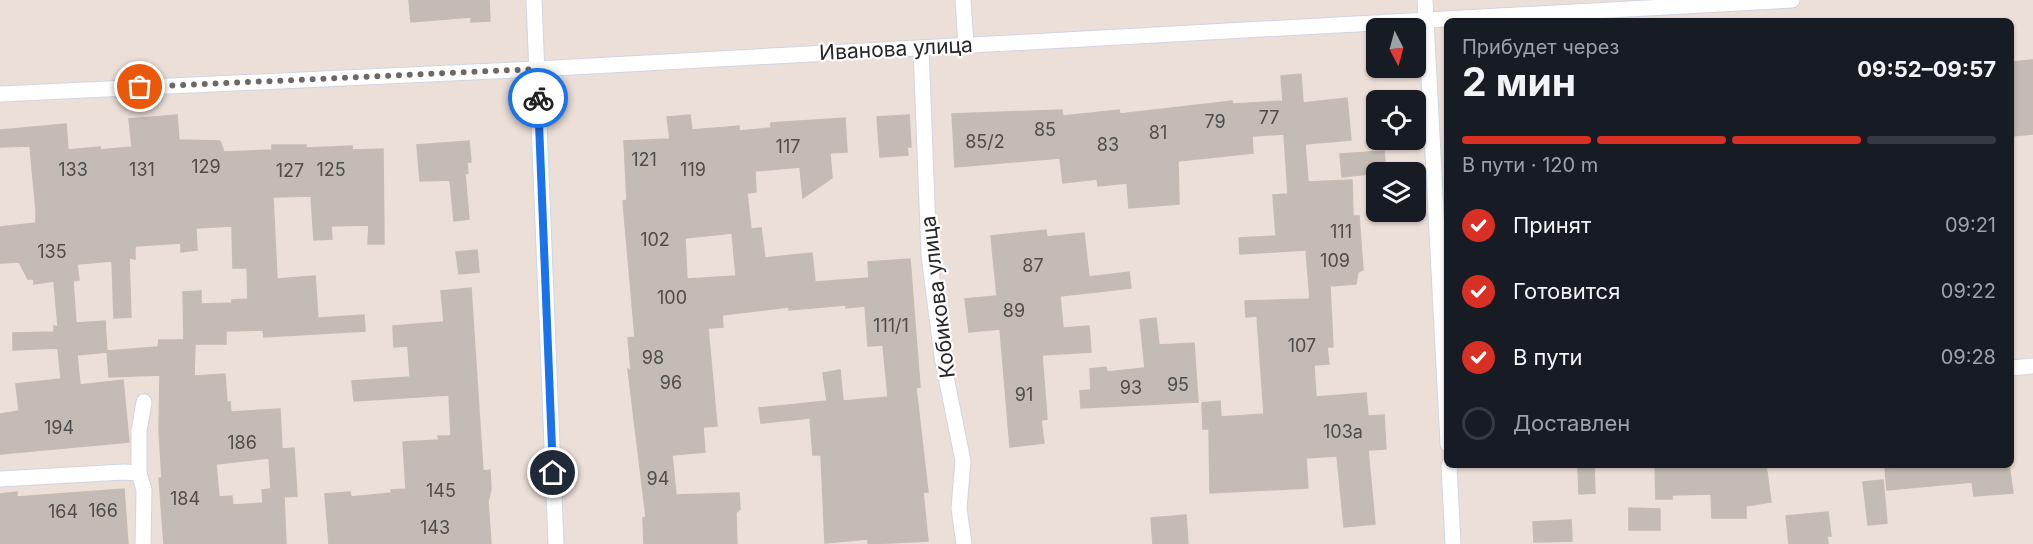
<!DOCTYPE html>
<html lang="ru">
<meta charset="utf-8">
<style>
:root{--surface:#171b24;--page:#20242c;--text:#f1f3f6;--muted:#9ea1a6;--line:#363941;--accent:#d93025}
body{margin:0;font-family:Inter,sans-serif;background:var(--page);color:var(--text);height:100vh;display:flex;flex-direction:column;font-size:22px;white-space:nowrap}
*{box-sizing:border-box;margin:0}
p{font-size:20px;color:var(--muted)}
.icon{flex:none;width:33px;height:33px;fill:none;stroke:currentColor;stroke-width:2;stroke-linecap:round;stroke-linejoin:round}
.map{position:relative;flex:1;overflow:hidden}
.details{position:absolute;left:1444px;top:18px;width:570px;height:450px;display:flex;flex-direction:column;background:var(--surface);border-radius:9px;box-shadow:0 2px 4px #0004}
.details>*{flex:none}
.needle{width:39px;rotate:174deg}
.controls{position:absolute;left:1366px;top:18px;display:grid;gap:12px}
.controls a{display:grid;place-items:center;width:60px;height:60px;border-radius:9px;background:var(--surface);box-shadow:0 2px 4px #0004;font-size:30px}
.pin{position:absolute;display:grid;place-items:center;width:51px;height:51px;color:#fff;margin:-26px;border:3px solid #fff;border-radius:50%;box-shadow:0 2px 6px #0007}
.courier{position:absolute;display:grid;place-items:center;width:60px;height:60px;margin:-30px;border:4px solid #1a73e8;border-radius:50%;background:#fff;color:#222;box-shadow:0 2px 8px #0007}
.summary em{font-style:normal;font-weight:700}
.summary div{display:flex;flex-direction:column-reverse}
.summary{display:flex;align-items:center;justify-content:space-between;height:102px;padding:0 18px}
h1{font-size:39px;font-weight:700;line-height:45px}
.bar{display:grid;grid-template-columns:repeat(4,1fr);gap:9px 6px;align-content:center;height:72px;padding:0 18px}
.bar i{height:8px;border-radius:4px;background:var(--line)}
.bar .on{background:var(--accent)}
.bar p{grid-column:span 4}
ol{padding:0 18px;list-style:none}
li{display:flex;align-items:center;gap:18px;height:66px}
li p{margin-inline-start:auto}
li .icon{padding:6px;border-radius:50%;background:var(--accent);color:#fff;stroke-width:4}
li:last-child{color:var(--muted)}
li i{width:33px;height:33px;border:3px solid var(--line);border-radius:50%}
.map>svg:first-child{display:block}
.building{fill:#c3bbb4;stroke:#c7bbb2;stroke-width:1.5;fill-rule:evenodd}
.lines{fill:none;stroke-linecap:round;stroke-linejoin:round}
.minor-casing{stroke:#cdd6e3;stroke-width:17}
.minor{stroke:#fff;stroke-width:15}
.done{stroke:#6d6866;stroke-width:6;stroke-dasharray:0 10.8}
.route{stroke:#1a73e8;stroke-width:8}
.labels{text-anchor:middle;stroke-width:4.5;stroke-linejoin:round;paint-order:stroke}
.number-label{font-size:18px;fill:#4f4d4b}
.street-label{font-size:21px;fill:#282828;stroke:#fff}
</style>
<div class="map">
<svg width="2033" height="544" viewBox="0 0 2033 544">
<rect width="100%" height="100%" fill="#ecdfd8"/>
<g class="building">
<polygon points="409,0 489,0 490,21 471,22 471,17 411,22"/>
<polygon points="2033,60 2033,134 2012,136 2012,62"/>
<polygon points="1301,74 1303,103 1347,98 1351,140 1305,144 1308,182 1352,180 1353,216 1359,216 1363,270 1358,272 1356,284 1330,286 1333,347 1327,347 1329,364 1314,365 1316,397 1366,393 1368,416 1384,415 1386,449 1368,450 1375,524 1344,527 1337,456 1306,458 1308,488 1210,493 1209,429 1203,429 1202,403 1220,401 1221,417 1264,414 1257,316 1246,317 1245,301 1310,299 1306,250 1240,254 1239,238 1276,236 1273,195 1288,194 1284,134 1252,136 1253,153 1178,161 1179,204 1129,208 1127,183 1098,186 1097,179 1063,183 1060,158 955,167 952,114 1062,110 1063,116 1119,110 1120,114 1232,101 1232,104 1283,101 1281,76"/>
<path d="M177 115 179 140 220 141 224 152 272 150V145H306V148L352 146V150L383 149 384 244H368L369 225 331 226 332 239 314 240 311 196 273 197 277 279 315 276 318 318 364 315 365 331 264 337 263 330 226 331V344H195L194 376 225 374 227 402H230L231 412 280 409 282 449 294 448 297 496 284 497 286 544H164L159 478H162L159 431 160 375 109 377 107 351 158 347 159 340H184L183 292 201 291V304L232 303V300L248 299 247 268H233L232 226 196 228 197 250 181 252V243L135 246V259L129 258 131 317 114 318 112 261 77 264 79 280 73 281 76 323 105 321 107 352 77 355 80 385 123 380 129 442 0 454V414L19 411 16 384 61 379 58 348 13 350V333L54 332V326L58 327 54 281 34 284V279H28L19 262 0 263V227L36 223V210L30 146 0 147V130L66 124 68 150 100 147V150L132 147 129 119ZM269 458 271 489 262 490 263 503 233 505 232 496 219 497 216 464Z"/>
<path d="M690 115 692 130 739 126V131L771 128V123L845 118 847 152 830 153 832 178 803 198 800 167 755 171 756 192 747 193 751 229 761 228 765 258 812 253 815 282 869 278 868 262 910 259 920 387 916 388 928 492H923L928 541 868 544V539L825 543 821 455H813L810 418 761 423 759 408 827 401 823 373 840 370 843 401 888 397 883 345 868 346 865 306 846 308V305L789 310V307L722 315 723 327 708 328 717 426 703 427 705 452 672 455 676 495 739 493 740 509 736 513 737 544H644L643 518 646 517 628 369 631 371 628 338 635 337 623 201 627 200 624 141 670 139 667 117ZM732 233 736 276 687 279 685 238Z"/>
<polygon points="909,115 911,147 907,147 908,155 880,157 877,117"/>
<polygon points="469,141 471,162 467,162 468,173 465,174 469,219 454,221 450,180 420,181 417,145"/>
<polygon points="1384,151 1386,172 1342,177 1340,154"/>
<polygon points="1046,230 1047,237 1084,233 1089,277 1129,272 1131,288 1060,296 1063,328 1089,326 1091,352 1042,355 1047,419 1041,420 1044,443 1010,447 1000,329 969,332 965,299 997,296 991,236"/>
<polygon points="477,250 479,272 459,274 456,252"/>
<polygon points="471,288 483,471 490,470 491,489 488,502 491,544 329,544 325,494 350,492 351,497 392,493 391,490 406,489 403,442 439,440 438,436 451,436 449,395 354,401 352,381 410,377 408,346 394,347 393,326 444,322 441,291"/>
<polygon points="1156,318 1159,345 1194,343 1198,402 1081,408 1080,391 1091,390 1090,369 1106,367 1107,372 1145,368 1140,320"/>
<polygon points="1578,465 1594,465 1595,493 1579,494"/>
<polygon points="1655,465 1766,465 1771,502 1746,506 1746,518 1712,518 1711,494 1672,495 1672,499 1656,499"/>
<polygon points="1924,465 2009,465 2013,493 1974,496 1972,482 1887,490 1885,468"/>
<polygon points="1883,480 1887,523 1868,525 1863,482"/>
<polygon points="124,489 128,544 0,544 0,494 17,492 17,497"/>
<polygon points="1629,508 1660,509 1660,530 1629,530"/>
<polygon points="1828,512 1831,536 1827,536 1828,544 1789,544 1786,516"/>
<polygon points="1186,515 1188,544 1153,544 1151,518"/>
<polygon points="1571,520 1572,541 1534,542 1533,522"/>
</g>
<g class="lines">
<defs>
<g id="minor">
<polyline points="534,0 556,544"/>
<polyline points="963,0 966,45"/>
<polyline points="1425,0 1448,444"/>
<polyline points="921,48 929,255 942,357 963,461 959,508 964,544"/>
<polyline points="0,94 537,69 1792,0"/>
<polyline points="2012,368 2033,366"/>
<polyline points="1449,465 1453,544"/>
<polyline points="139,473 139,431 144,402"/>
<polyline points="0,479 124,472 139,473 144,490 143,544"/>
</g>
</defs>
<use href="#minor" class="minor-casing"/>
<use href="#minor" class="minor"/>
</g>
<g class="lines">
<polyline class="done" points="140,87 537,69 538,98"/>
<polyline class="route" points="538,98 553,473"/>
</g>
<g class="labels">
<g class="number-label">
<text x="1269" y="124">77</text>
<text x="1215" y="128">79</text>
<text x="1045" y="136">85</text>
<text x="1158" y="139">81</text>
<text x="985" y="148">85/2</text>
<text x="1108" y="151">83</text>
<text x="788" y="153">117</text>
<text x="644" y="166">121</text>
<text x="206" y="173">129</text>
<text x="73" y="176">133</text>
<text x="142" y="176">131</text>
<text x="331" y="176">125</text>
<text x="693" y="176">119</text>
<text x="290" y="177">127</text>
<text x="1341" y="238">111</text>
<text x="655" y="246">102</text>
<text x="52" y="258">135</text>
<text x="1335" y="267">109</text>
<text x="1033" y="272">87</text>
<text x="672" y="304">100</text>
<text x="1014" y="317">89</text>
<text x="891" y="332">111/1</text>
<text x="1302" y="352">107</text>
<text x="653" y="364">98</text>
<text x="671" y="389">96</text>
<text x="1178" y="391">95</text>
<text x="1131" y="394">93</text>
<text x="1024" y="401">91</text>
<text x="59" y="434">194</text>
<text x="1343" y="438">103а</text>
<text x="242" y="449">186</text>
<text x="658" y="485">94</text>
<text x="441" y="497">145</text>
<text x="185" y="505">184</text>
<text x="103" y="517">166</text>
<text x="63" y="518">164</text>
<text x="435" y="534">143</text>
</g>
<g class="street-label">
<text transform="translate(896 49) rotate(-3)" y="7">Иванова улица</text>
<text transform="translate(938 297) rotate(-97)" y="7">Кобикова улица</text>
</g>
</g>
</svg>
<div class="controls">
<a><svg class="needle" viewBox="-14 -14 28 28"><path d="M0-13l5 13h-10z" fill="#e53935"/><path d="M0 13l5-13h-10z" fill="#9ea1a6"/></svg></a>
<a><svg class="icon" aria-label="locate" viewBox="0 0 24 24"><circle cx="12" cy="12" r="6"/><path d="M12 2v4M12 18v4M2 12h4M18 12h4"/></svg></a>
<a><svg class="icon" aria-label="layers" viewBox="0 0 24 24"><path d="M12 4l9 5-9 5-9-5zM3 14l9 5 9-5"/></svg></a>
</div>
<div class="pin" style="left:140px;top:87px;background:#ea580c"><svg class="icon" aria-label="bag" viewBox="0 0 24 24"><path d="M5 8h14l-1 12H6zM9 8a3 3 0 0 1 6 0"/></svg></div>
<div class="pin" style="left:553px;top:473px;background:#1f2937"><svg class="icon" aria-label="home" viewBox="0 0 24 24"><path d="M3 11l9-7 9 7M6 9v11h12V9"/></svg></div>
<div class="courier" style="left:538px;top:98px"><svg class="icon" aria-label="bike" viewBox="0 0 24 24"><circle cx="6" cy="16" r="4"/><circle cx="18" cy="16" r="4"/><path d="M6 16l4-8h5l3 8M10 8l3 8H6M13 5h3"/></svg></div>
<section class="details">
<div class="summary"><div><h1>2 мин</h1><p>Прибудет через</p></div><em>09:52–09:57</em></div>
<div class="bar"><i class="on"></i><i class="on"></i><i class="on"></i><i></i><p>В пути · 120 m</p></div>
<ol>
<li><svg class="icon" aria-label="check" viewBox="0 0 24 24"><path d="M5 12l5 5 9-10"/></svg>Принят<p>09:21</p></li>
<li><svg class="icon" aria-label="check" viewBox="0 0 24 24"><path d="M5 12l5 5 9-10"/></svg>Готовится<p>09:22</p></li>
<li><svg class="icon" aria-label="check" viewBox="0 0 24 24"><path d="M5 12l5 5 9-10"/></svg>В пути<p>09:28</p></li>
<li><i></i>Доставлен</li>
</ol>
</section>
</div>
